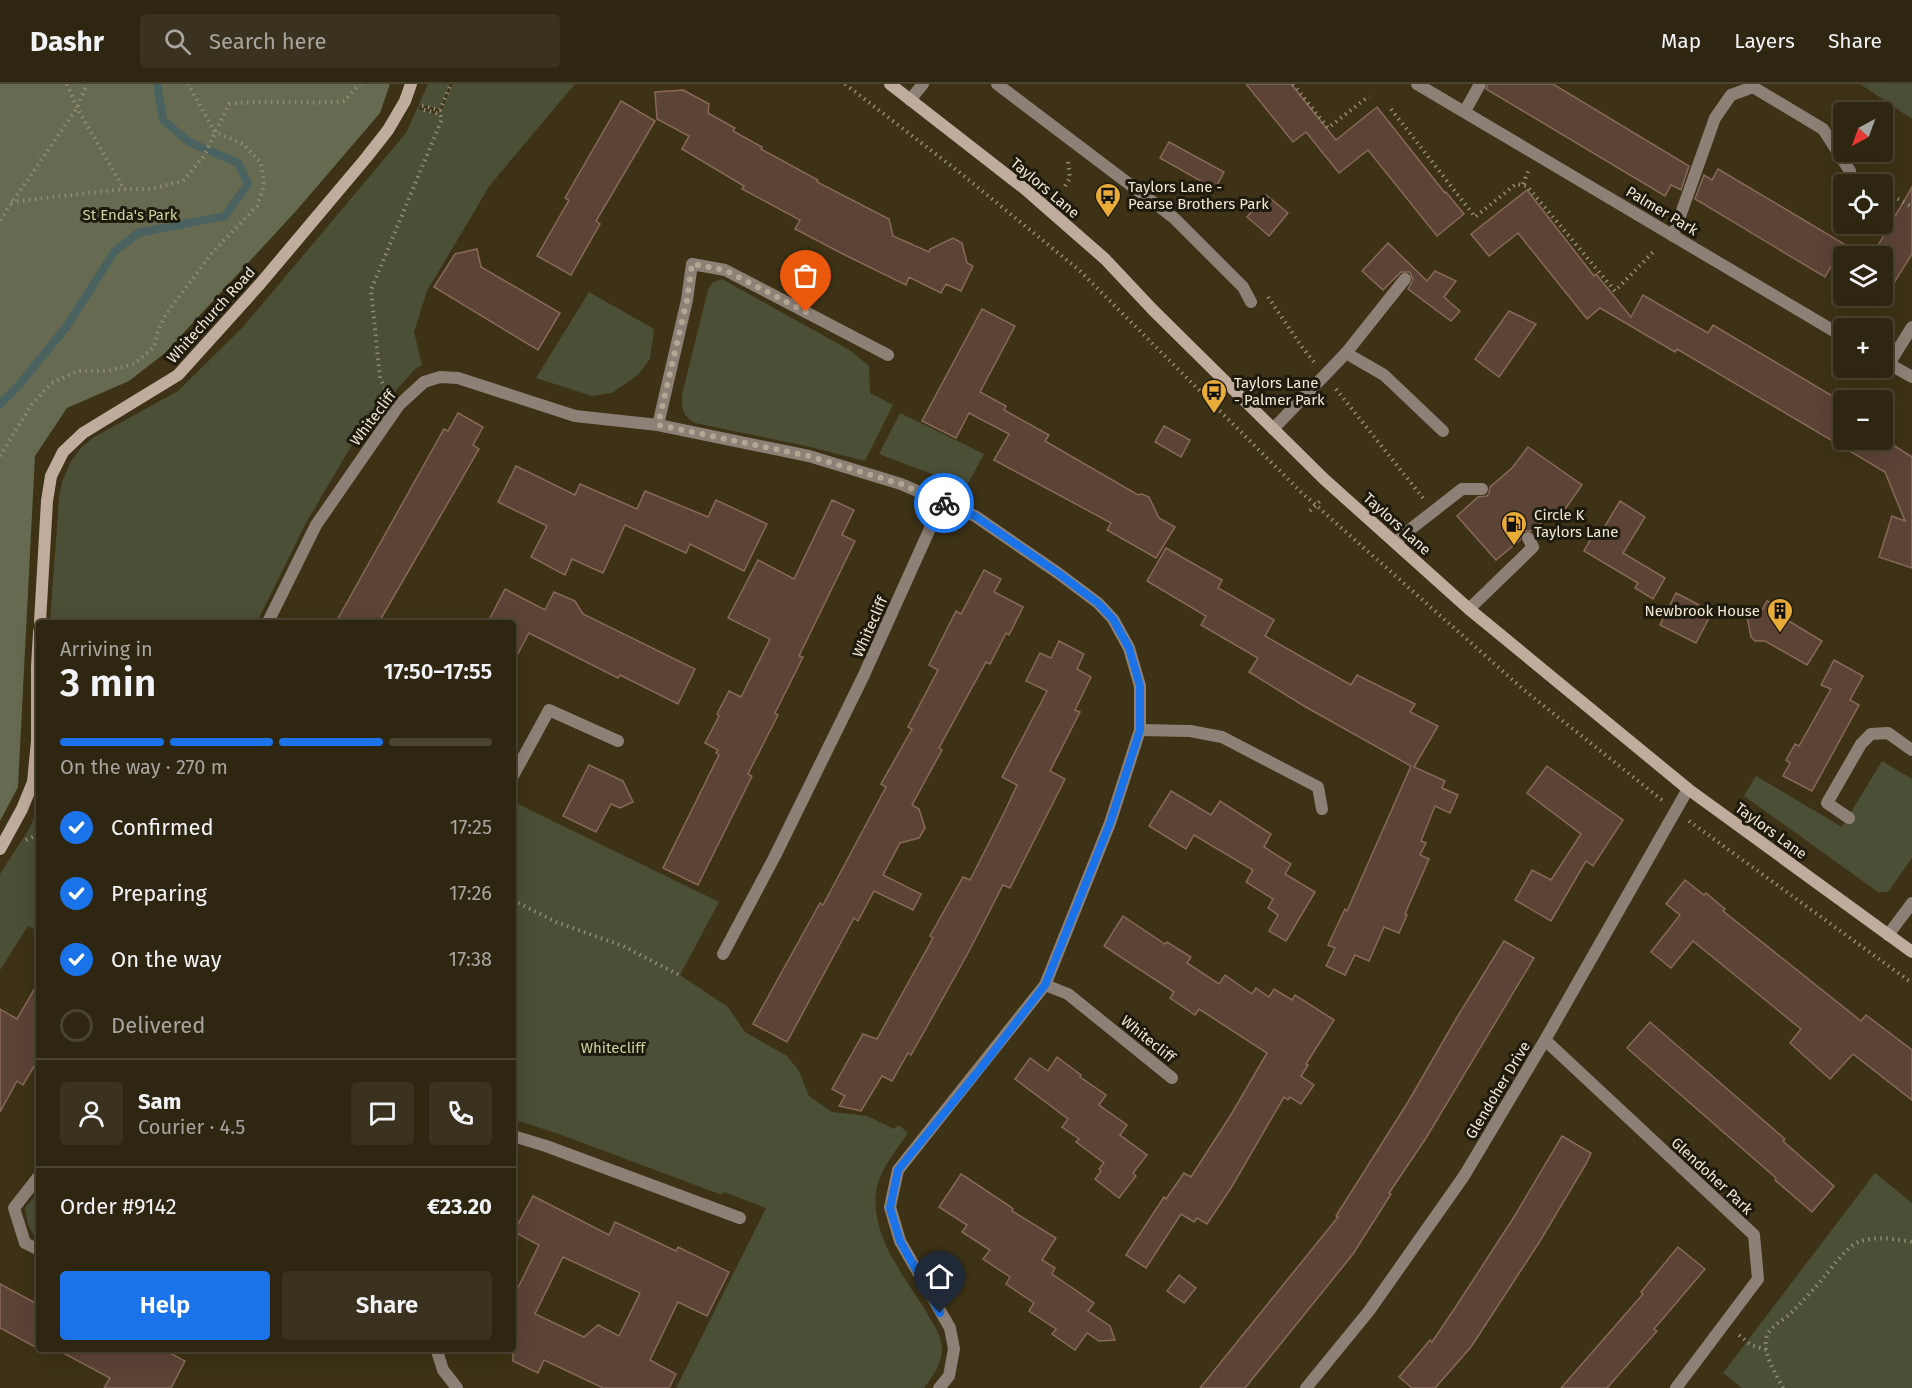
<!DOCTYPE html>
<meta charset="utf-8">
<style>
:root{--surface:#2e2610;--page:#3a321e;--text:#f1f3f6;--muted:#a7a59f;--line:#494330;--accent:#1a73e8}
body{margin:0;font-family:"Fira Sans",sans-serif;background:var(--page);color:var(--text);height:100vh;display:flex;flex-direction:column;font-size:22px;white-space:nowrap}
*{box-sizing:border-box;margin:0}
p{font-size:20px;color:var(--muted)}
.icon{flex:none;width:33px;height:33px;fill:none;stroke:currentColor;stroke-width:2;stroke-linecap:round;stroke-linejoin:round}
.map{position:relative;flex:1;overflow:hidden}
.side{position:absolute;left:36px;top:536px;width:480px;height:732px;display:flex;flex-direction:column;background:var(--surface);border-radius:6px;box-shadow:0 6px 24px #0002,0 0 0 2px var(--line)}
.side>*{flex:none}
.needle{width:39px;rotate:221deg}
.controls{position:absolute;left:1833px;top:18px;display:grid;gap:12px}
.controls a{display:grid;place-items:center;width:60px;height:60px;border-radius:6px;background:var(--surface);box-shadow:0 6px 24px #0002,0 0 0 2px var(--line);font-size:30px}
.pin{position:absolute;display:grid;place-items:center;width:51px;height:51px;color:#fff;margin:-62px -26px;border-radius:50% 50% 50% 0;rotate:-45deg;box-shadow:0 0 6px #0007}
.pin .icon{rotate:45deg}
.courier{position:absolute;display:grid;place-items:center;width:60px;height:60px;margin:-30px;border:4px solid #1a73e8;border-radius:50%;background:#fff;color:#222;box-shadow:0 2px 8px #0007}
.overview em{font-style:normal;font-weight:600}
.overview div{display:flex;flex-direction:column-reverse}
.overview{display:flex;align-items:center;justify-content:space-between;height:102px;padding:0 24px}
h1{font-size:39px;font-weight:600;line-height:45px}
.bar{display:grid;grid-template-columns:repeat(4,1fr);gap:9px 6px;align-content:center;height:72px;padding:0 24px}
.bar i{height:8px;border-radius:4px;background:var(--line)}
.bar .current{background:var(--accent)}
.bar p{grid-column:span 4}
.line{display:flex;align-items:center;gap:15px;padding:0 24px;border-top:2px solid var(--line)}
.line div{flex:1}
.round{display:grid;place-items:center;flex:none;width:63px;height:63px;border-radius:6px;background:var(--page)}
ol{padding:0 24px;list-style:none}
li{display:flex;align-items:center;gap:18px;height:66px}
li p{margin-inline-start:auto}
li .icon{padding:6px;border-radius:50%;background:var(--accent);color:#fff;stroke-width:4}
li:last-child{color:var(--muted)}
li i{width:33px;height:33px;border:3px solid var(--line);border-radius:50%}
.button{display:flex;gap:12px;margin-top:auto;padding:12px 24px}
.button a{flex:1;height:69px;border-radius:6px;background:var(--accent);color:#fff;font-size:24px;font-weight:600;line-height:69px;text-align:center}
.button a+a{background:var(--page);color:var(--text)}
header{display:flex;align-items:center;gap:36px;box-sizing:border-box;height:84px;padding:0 30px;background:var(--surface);border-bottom:2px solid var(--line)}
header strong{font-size:28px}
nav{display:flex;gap:33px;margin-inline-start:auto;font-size:21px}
.search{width:420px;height:54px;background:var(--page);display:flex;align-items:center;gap:15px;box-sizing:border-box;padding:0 21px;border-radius:6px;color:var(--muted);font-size:22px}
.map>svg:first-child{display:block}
.green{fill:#4b4f36}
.forest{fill:#656a50}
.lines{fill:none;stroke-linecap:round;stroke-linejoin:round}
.stream{stroke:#4a6260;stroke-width:8}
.building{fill:#5b4336;stroke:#886959;stroke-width:1.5;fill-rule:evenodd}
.path{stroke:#948b74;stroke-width:4;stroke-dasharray:1.5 4.5;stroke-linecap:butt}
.lane{stroke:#8d8077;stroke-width:12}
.street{stroke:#8d8077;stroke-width:12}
.secondary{stroke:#c0ac9c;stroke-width:12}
.done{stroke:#b1a894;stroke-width:6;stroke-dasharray:0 10.8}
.route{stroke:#1a73e8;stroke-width:8}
.labels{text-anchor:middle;stroke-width:6;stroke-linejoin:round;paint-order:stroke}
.poi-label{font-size:15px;fill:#efe8d8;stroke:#1f1a0e;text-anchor:start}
.street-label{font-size:15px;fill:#efe8d8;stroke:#1f1a0e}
.park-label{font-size:15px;fill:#cad4a0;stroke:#1f1a0e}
</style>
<header>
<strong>Dashr</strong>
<div class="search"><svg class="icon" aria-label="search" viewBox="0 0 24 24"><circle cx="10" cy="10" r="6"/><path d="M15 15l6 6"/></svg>Search here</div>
<nav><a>Map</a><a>Layers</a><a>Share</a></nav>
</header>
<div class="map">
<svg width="1912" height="1304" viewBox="0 0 1912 1304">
<rect width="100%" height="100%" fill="#3d3215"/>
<g class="green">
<polygon points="428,0 450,0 440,25 420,21 419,25 436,30 437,28 441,28 452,0 575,0 490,101 427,207 414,248 422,281 415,285 360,347 306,439 257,538 50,538 59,414 62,398 71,377 81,364 94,353 178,307 243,243 406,49"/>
<polygon points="1860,0 1912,0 1912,35"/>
<path d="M722 195 851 267 869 282 870 309 893 321 865 377 806 362 695 339C682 332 682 324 682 311L708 206 713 198Z"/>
<polygon points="589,208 654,245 650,275 638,291 612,309 592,312 536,294"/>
<polygon points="900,329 984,370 966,403 879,370"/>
<polygon points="1882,677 1912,695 1912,774 1888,808 1878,808 1744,712 1756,692 1842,743"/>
<path d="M516 719 719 818 680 891 728 923 745 948 787 972 799 987 809 1012 832 1028 867 1032 894 1045 899 1041 908 1049C896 1067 879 1086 876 1109 871 1153 905 1193 927 1229 933 1240 943 1254 942 1267 941 1281 932 1293 924 1304H676L766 1124 724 1108 722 1111 559 1050 513 1035V722Z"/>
<polygon points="39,725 39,848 28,842 0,886 0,790 29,745"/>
<polygon points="1875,1089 1912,1119 1912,1304 1742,1304 1723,1289"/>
<path d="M39 1107V1155C28 1147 27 1137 25 1124Z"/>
</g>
<polygon class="forest" points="0,0 390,0 380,29 296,127 165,269 129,297 67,324 35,372 18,703 0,737"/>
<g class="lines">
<polyline class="stream" points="0,320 19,301 67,242 114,168 138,149 225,132 248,100 238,79 189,58 163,36 157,0"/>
</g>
<g class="building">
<polygon points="1246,0 1291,0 1336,56 1377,23 1445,109 1446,108 1464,130 1437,152 1368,66 1339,89 1306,48 1293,58"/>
<polygon points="1488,0 1553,0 1689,82 1681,106 1671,101 1665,112 1486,5"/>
<polygon points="683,6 709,20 708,29 735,44 733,47 762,63 761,65 818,96 817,98 889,135 893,152 929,168 930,165 953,154 962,159 967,179 973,182 961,207 946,200 941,209 909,193 906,201 843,170 795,145 800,136 742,105 744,102 682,65 689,52 657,35 655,8"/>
<polygon points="621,17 655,37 596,137 600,140 571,191 537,172 569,116 565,114"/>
<polygon points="1169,58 1224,88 1215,105 1160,74"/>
<polygon points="1718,85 1844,160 1825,193 1695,115 1704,91 1712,96"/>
<polygon points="1912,103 1912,170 1882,218 1882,172 1873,170"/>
<polygon points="1527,106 1594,192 1596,190 1631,233 1643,211 1708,249 1713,241 1844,319 1844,356 1885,356 1912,373 1912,484 1879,473 1892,432 1905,437 1885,388 1677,265 1675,268 1600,224 1587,235 1518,149 1489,172 1471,150"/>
<polygon points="1266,111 1288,129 1269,152 1247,133"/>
<polygon points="1388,159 1427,197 1435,187 1456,197 1444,213 1460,227 1451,237 1408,205 1413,196 1410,188 1401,188 1383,206 1362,187"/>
<polygon points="477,165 481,183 560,229 538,266 434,203 455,170"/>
<polygon points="982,225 1015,242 980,308 1006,322 1004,326 1049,351 1045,357 1138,411 1142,410 1149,413 1159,434 1175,443 1156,474 1107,446 1111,439 994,376 1009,350 969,329 956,354 922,337"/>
<polygon points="1509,227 1536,240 1499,293 1475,275"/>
<polygon points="458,329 483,343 473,361 479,365 379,538 336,538 444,345 448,347"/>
<polygon points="1164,342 1190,356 1181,373 1155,358"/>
<polygon points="1528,363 1582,401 1558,435 1553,429 1531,447 1524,447 1521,450 1520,456 1496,476 1457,432 1478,413 1487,412 1489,409 1490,403 1512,384"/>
<polygon points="516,382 575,411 580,400 637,425 645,407 708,433 716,416 767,440 744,487 690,460 686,469 625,441 603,489 572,475 565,491 531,473 547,442 498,418"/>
<polygon points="832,416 854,426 842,451 855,457 799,572 803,573 775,629 778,631 748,690 752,692 698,801 663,784 719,671 716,669 718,666 705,659 719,632 717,630 729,607 741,613 770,555 728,534 758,476 794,495"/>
<polygon points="1620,417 1645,433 1623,469 1665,494 1653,515 1635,504 1638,499 1584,467 1593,451 1598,454"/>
<polygon points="1166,464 1222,496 1218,504 1274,536 1265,552 1351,601 1357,591 1415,620 1410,628 1438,642 1414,683 1445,697 1442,704 1458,711 1450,729 1435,722 1421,757 1426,759 1420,771 1429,775 1405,830 1407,831 1399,849 1384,843 1369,877 1355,871 1345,891 1326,882 1335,864 1328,861 1345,825 1347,827 1411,682 1304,622 1249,588 1258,574 1201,541 1206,532 1147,497"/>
<polygon points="984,486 1001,495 994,508 1023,523 1009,551 1006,549 990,580 986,578 939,664 942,666 912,721 919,725 925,744 919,754 900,759 883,791 921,810 913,826 874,807 858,837 854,834 787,958 753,940 820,819 823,821 886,703 881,700 912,645 908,643 938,586 929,581 956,527 961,530"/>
<polygon points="505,505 545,526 554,508 575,517 583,530 695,585 678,620 620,591 618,594 529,549 513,579 513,538 488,538"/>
<polygon points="1676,509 1709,526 1709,534 1696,559 1660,541"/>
<polygon points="1767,517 1790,531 1787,536 1822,557 1807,581 1765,557 1755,557 1751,553 1746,527 1757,535"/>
<polygon points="1059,557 1084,570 1077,585 1091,593 1075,626 1080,628 1050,687 1065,695 1010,804 1003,801 968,869 911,971 908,969 892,997 882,992 861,1027 839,1022 845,1012 832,1005 863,950 877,955 933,854 930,852 963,793 970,796 1004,729 1017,701 1002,693 1047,607 1026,597 1040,569 1051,574"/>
<polygon points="1834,576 1863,592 1850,616 1859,621 1812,707 1783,692 1790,679 1786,676 1795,660 1799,662 1831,605 1821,601"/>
<polygon points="589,681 623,697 633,718 620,724 611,720 596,748 563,732"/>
<polygon points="1547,682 1623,736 1593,782 1586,777 1551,837 1515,816 1532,786 1551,796 1581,750 1527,709"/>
<polygon points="1171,707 1211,731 1220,717 1271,750 1264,763 1291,780 1285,790 1315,808 1286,857 1269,847 1278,831 1268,824 1273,815 1246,798 1253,786 1194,751 1186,765 1149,742"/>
<polygon points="1685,796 1704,811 1706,809 1725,825 1723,827 1861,937 1866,931 1912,966 1912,1016 1853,970 1830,995 1790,959 1801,945 1693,857 1671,884 1651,868 1680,831 1666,820"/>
<polygon points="1123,832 1165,860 1167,858 1191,873 1187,879 1219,900 1225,891 1252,910 1256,904 1269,913 1274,905 1292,916 1295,911 1334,936 1306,980 1308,981 1301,992 1314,1001 1301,1020 1290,1013 1288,1016 1284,1013 1231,1104 1207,1140 1197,1134 1194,1138 1181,1130 1146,1184 1126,1171 1164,1113 1166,1115 1184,1089 1191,1093 1232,1029 1267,969 1199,925 1195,931 1170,914 1174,908 1104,862"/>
<polygon points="1504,857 1534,874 1426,1054 1389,1109 1391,1110 1353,1170 1245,1304 1200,1304 1338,1133 1336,1132 1408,1018 1456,935"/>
<polygon points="39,897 39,974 23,1001 17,997 0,1028 0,925 17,935"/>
<polygon points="1650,938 1785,1055 1783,1057 1834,1102 1812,1128 1775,1096 1776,1094 1627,964"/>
<polygon points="1057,973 1081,991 1080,993 1106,1011 1099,1021 1127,1041 1120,1051 1147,1071 1133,1089 1136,1092 1119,1114 1095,1095 1101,1087 1099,1085 1104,1079 1076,1058 1079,1055 1062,1043 1068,1035 1015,995 1030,974 1048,987"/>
<polygon points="1562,1052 1591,1069 1586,1080 1540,1157 1471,1263 1435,1304 1412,1304 1399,1293 1430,1256 1432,1258 1455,1224 1514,1133"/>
<polygon points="961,1090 1011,1123 1013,1125 1012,1127 1056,1154 1042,1176 1055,1184 1052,1190 1094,1219 1088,1227 1110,1242 1115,1256 1099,1257 1087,1249 1075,1266 1052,1250 1056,1245 1029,1227 1034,1219 1006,1200 1010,1193 983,1175 990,1166 962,1148 967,1141 939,1123"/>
<path d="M533 1112 609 1151 615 1138 676 1167 678 1163 729 1188 707 1232 678 1218 650 1276 676 1290 669 1304H603L544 1276 538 1289 513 1277V1214L539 1161 514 1148ZM563 1173 640 1209 619 1252 598 1241 584 1253 535 1230Z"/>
<polygon points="1678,1163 1705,1185 1654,1245 1657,1247 1607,1304 1561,1304 1643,1210 1641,1208"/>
<polygon points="1179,1191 1196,1204 1184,1219 1167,1207"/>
<polygon points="0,1200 39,1221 39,1265 0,1244"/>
<polygon points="54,1264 161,1264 185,1277 171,1304 104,1304 110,1294"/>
</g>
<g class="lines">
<g class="path">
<polyline points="67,0 77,24 124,105"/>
<polyline points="845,0 959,88 1079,186 1301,408 1524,606 1662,716"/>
<polyline points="1293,0 1328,44 1369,12"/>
<polyline points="422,22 440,26 451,0"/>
<polyline points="1391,25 1475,133 1516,100 1527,102 1615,207 1654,167"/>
<polyline points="1864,95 1874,100"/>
<polyline points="1523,100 1529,85"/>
<polyline points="1065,102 1070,94 1068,77"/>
<polyline points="1882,106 1912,123"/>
<path d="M11 118 124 105H151L183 97 204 72 229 20C268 15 306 21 344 17L360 0"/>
<polyline points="0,136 77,24 87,0"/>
<polyline points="1268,213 1302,263 1314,278"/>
<polyline points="1336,305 1423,414"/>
<polyline points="388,310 380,294 371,206 442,35 440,30 421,25"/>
<polyline points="0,372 32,320 52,299 78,287 108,287 134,280 154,263 158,247 166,230 212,169 257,122 264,102 261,79 243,60 215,48 188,0"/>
<polyline points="1310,427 1322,415"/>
<polyline points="1689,737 1912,899"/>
<polyline points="26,756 39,750"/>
<polyline points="513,816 556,838 623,862 679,891"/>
<polyline points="1739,1251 1751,1261 1767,1266"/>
<path d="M1783 1304C1776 1290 1764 1273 1766 1256 1767 1244 1782 1237 1790 1230 1802 1218 1814 1205 1825 1192 1834 1181 1847 1162 1861 1157 1877 1152 1896 1155 1912 1158"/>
</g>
<g class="lane">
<polyline points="1673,152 1715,34 1731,11 1753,3 1823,45 1850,87"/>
<polyline points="1346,269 1384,291 1443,347"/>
<polyline points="1273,345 1346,269 1405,195"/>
<polyline points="1396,458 1412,444 1462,405 1482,405"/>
<polyline points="1469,525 1533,463 1528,454"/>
</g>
<g class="street">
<polyline points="997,0 1174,134 1243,203 1251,218"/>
<polyline points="1417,0 1844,253"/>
<polyline points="910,16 923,0"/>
<polyline points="1465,27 1480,0"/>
<polyline points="1882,276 1912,293"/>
<polyline points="1889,280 1912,243"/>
<polyline points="658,341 687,216 692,180 725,186 888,271"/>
<polyline points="268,538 316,441 399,321 424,298 440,293 458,294 575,332 658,341 809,372 901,400 975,432 1058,489 1098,519 1113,535 1129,564 1140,602 1140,646 1110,739 1045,901 898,1086 890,1123 900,1157 950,1244 954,1265 949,1292 939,1304"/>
<polyline points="1140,646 1190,647 1222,653 1318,703 1322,725"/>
<polyline points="513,692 549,626 618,657"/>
<polyline points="1849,734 1827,719 1861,660 1871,650 1888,649 1912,666"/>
<polyline points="1888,851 1912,819"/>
<polyline points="723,870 775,772 863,593 942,418"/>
<polyline points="1045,901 1068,910 1172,994"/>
<polyline points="1545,956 1754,1151 1758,1195 1676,1304"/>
<polyline points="513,1052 546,1062 740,1134"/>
<polyline points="39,1092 14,1124 25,1159 39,1166"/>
<polyline points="436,1264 443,1286 457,1304"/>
<polyline points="1306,1304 1369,1227 1464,1092 1545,956 1688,705"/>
</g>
<g class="secondary">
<polyline points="890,0 1025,105 1105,175 1153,226 1324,395 1469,525 1688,705 1912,868"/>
<polyline points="40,538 47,417 51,392 63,368 83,349 178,291 260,200 366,74 388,46 405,17 411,0"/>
<polyline points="0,765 22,725 33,698 37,657 37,582 39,548"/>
</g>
</g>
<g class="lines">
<polyline class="done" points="806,228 725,186 692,180 687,216 658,341 809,372 901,400 944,419"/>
<polyline class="route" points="940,1229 900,1157 890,1124 898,1086 980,985 1045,901 1110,739 1140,646 1140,602 1129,564 1113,535 1098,519 1058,489 975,432 944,419"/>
</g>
<defs>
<symbol id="bus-pin" viewBox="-11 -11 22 30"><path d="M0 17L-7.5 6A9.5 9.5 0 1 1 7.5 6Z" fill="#e8ab37" stroke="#1f1a0e"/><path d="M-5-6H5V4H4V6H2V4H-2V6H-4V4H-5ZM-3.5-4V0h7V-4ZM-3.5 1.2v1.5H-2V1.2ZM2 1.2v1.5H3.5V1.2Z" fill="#111"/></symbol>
<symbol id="fuel-pin" viewBox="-11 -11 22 30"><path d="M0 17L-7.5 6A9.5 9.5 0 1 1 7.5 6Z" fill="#e8ab37" stroke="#1f1a0e"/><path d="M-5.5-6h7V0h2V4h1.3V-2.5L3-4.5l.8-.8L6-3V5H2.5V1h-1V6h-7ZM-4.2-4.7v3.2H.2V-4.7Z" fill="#111"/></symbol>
<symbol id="building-pin" viewBox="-11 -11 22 30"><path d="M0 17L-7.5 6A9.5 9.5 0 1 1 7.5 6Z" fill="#e8ab37" stroke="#1f1a0e"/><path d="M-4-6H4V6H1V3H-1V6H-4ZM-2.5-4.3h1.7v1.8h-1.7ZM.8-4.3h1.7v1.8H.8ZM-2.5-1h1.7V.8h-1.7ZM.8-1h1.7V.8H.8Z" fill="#111"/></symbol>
</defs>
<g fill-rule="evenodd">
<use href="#bus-pin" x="1093" y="97" width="30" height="40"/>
<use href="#bus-pin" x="1199" y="293" width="30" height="40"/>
<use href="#fuel-pin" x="1499" y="425" width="30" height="40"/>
<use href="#building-pin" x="1765" y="512" width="30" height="40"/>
</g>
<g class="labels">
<g class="poi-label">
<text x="1128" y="108">Taylors Lane -<tspan x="1128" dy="17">Pearse Brothers Park</tspan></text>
<text x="1234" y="304">Taylors Lane<tspan x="1234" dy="17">- Palmer Park</tspan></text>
<text x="1534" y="436">Circle K<tspan x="1534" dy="17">Taylors Lane</tspan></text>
<text x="1760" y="532" text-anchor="end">Newbrook House</text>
</g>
<g class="street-label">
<text transform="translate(1045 104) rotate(40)" y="5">Taylors Lane</text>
<text transform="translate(1662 127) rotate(31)" y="5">Palmer Park</text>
<text transform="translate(211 231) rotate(-48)" y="5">Whitechurch Road</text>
<text transform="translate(373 334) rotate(-53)" y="5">Whitecliff</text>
<text transform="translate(1397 440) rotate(42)" y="5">Taylors Lane</text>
<text transform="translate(870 543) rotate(-66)" y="5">Whitecliff</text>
<text transform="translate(1771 747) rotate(36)" y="5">Taylors Lane</text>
<text transform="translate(1148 955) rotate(39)" y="5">Whitecliff</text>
<text transform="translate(1498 1006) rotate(-59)" y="5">Glendoher Drive</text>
<text transform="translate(1712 1092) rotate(43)" y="5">Glendoher Park</text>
</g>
<g class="park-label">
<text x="130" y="136">St Enda's Park</text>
<text x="613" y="969">Whitecliff</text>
</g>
</g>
</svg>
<div class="controls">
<a><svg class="needle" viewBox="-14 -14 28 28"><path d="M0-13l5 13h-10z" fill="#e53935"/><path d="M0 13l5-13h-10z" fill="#a7a59f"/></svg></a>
<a><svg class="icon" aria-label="locate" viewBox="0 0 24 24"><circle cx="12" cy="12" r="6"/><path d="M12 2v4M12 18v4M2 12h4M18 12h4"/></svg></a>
<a><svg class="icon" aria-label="layers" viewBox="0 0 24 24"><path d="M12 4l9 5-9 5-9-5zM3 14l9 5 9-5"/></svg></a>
<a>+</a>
<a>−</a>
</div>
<div class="pin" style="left:806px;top:228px;background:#ea580c"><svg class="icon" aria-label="bag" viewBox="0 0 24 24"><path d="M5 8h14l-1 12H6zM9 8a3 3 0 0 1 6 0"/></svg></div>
<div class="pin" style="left:940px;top:1229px;background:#1f2937"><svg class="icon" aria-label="home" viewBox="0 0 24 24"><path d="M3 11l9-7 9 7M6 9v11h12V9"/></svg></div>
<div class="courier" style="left:944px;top:419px"><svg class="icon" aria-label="bike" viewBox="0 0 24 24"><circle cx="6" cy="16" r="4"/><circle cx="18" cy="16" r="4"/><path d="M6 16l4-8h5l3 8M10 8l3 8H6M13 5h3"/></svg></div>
<section class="side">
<div class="overview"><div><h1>3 min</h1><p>Arriving in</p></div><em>17:50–17:55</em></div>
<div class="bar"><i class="current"></i><i class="current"></i><i class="current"></i><i></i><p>On the way · 270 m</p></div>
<ol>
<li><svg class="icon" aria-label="check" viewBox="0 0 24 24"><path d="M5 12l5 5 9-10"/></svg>Confirmed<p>17:25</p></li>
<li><svg class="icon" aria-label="check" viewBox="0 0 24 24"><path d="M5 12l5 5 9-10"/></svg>Preparing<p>17:26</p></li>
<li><svg class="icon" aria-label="check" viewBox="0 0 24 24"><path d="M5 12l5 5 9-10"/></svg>On the way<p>17:38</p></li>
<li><i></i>Delivered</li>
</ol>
<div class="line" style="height:108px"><a class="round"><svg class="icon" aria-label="person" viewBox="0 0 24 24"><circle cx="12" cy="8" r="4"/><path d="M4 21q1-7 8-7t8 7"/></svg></a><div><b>Sam</b><p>Courier · 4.5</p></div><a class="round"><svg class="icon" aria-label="chat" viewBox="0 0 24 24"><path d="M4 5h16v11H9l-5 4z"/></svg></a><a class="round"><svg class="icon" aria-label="phone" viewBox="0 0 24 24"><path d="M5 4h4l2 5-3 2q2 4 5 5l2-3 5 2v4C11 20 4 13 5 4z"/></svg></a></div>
<div class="line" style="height:78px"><div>Order #9142</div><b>€23.20</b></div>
<div class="button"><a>Help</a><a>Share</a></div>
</section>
</div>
